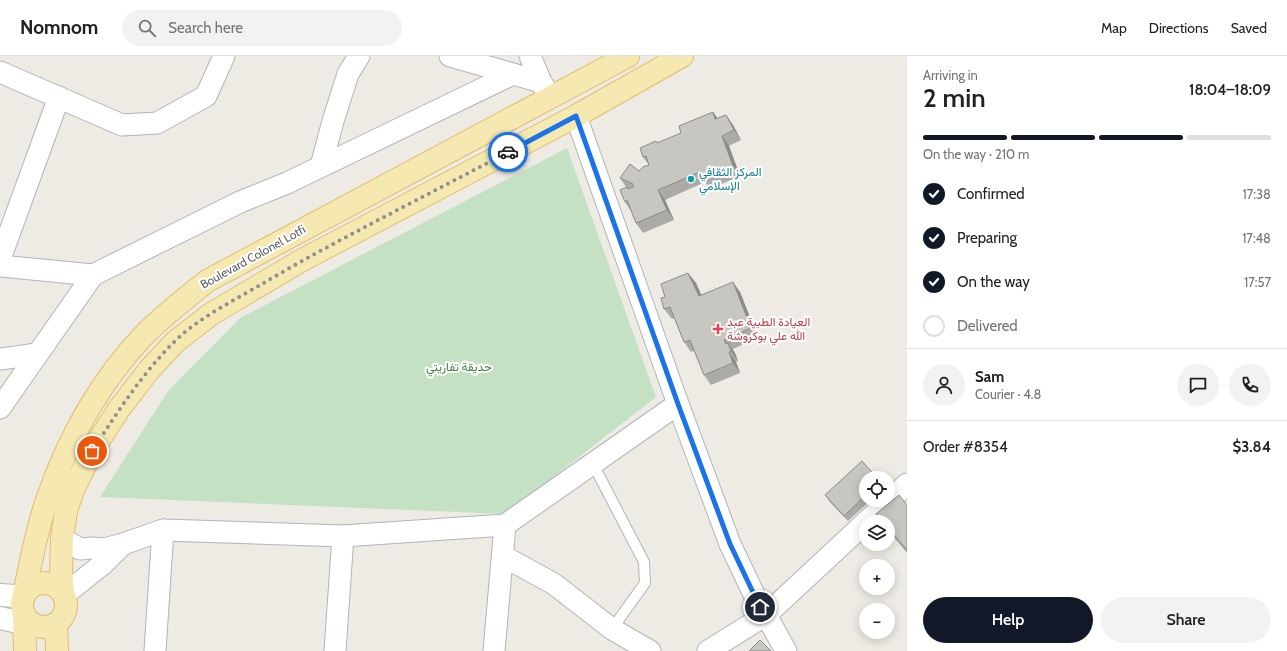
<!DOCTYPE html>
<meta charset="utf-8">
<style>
:root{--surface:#fff;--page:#f2f2f2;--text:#202124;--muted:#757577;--line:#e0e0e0;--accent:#111827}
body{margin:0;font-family:Cabin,Vazirmatn,sans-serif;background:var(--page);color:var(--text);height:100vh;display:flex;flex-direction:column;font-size:15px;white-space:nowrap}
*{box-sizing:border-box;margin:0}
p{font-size:13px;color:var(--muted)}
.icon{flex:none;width:22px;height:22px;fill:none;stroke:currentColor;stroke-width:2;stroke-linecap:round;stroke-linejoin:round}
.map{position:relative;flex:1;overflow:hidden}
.side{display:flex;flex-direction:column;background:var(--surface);width:380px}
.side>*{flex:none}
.controls{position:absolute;left:859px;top:415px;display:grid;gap:8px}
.controls a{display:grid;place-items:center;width:36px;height:36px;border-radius:50%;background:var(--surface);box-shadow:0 2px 10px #0003;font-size:20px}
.pin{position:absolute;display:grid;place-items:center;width:34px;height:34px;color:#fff;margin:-17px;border:2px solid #fff;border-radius:50%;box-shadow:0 1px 4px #0007}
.courier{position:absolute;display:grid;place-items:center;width:40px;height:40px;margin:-20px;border:3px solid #1a73e8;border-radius:50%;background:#fff;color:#222;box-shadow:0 1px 5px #0007}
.summary em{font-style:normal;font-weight:600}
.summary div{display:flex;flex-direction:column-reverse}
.summary{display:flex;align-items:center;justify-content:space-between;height:68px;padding:0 16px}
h1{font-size:26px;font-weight:600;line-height:30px}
.bar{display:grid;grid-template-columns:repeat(4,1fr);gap:6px 4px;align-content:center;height:48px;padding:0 16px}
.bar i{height:5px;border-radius:3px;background:var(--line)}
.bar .current{background:var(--accent)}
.bar p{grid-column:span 4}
.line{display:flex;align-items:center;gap:10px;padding:0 16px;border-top:1px solid var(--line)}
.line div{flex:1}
.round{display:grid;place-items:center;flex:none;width:42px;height:42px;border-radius:21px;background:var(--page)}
ol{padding:0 16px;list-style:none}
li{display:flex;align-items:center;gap:12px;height:44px}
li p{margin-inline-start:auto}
li .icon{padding:4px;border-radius:50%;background:var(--accent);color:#fff;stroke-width:4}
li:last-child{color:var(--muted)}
li i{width:22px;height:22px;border:2px solid var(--line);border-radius:50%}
.primary-button{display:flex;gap:8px;margin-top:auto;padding:8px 16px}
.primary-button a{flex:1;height:46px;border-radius:24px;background:var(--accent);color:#fff;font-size:16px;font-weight:600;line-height:46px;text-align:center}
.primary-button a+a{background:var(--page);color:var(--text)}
header{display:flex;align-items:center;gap:24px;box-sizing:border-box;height:56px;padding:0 20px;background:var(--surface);border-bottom:1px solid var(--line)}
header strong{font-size:19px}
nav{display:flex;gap:22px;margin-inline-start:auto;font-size:14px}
.search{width:280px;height:36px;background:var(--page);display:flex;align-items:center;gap:10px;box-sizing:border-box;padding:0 14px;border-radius:22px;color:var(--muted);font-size:15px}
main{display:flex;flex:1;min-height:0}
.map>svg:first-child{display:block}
.green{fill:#c4e1c4}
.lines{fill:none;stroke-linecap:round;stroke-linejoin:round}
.service-casing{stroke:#b1b4b8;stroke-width:12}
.minor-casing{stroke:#b1b4b8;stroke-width:23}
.tertiary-casing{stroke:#b1b4b8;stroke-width:24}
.primary-casing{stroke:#e0bd6a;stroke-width:24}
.service{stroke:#fff;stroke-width:10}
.minor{stroke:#fff;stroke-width:21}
.tertiary{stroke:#fff;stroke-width:22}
.primary{stroke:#f5e9b1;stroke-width:22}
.wall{fill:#acaaa6}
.shaded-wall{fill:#8c8b87}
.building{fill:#c8c6c1;stroke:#8c8b87}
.done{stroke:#8f9090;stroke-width:4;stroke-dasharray:0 7.2}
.route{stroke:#1a73e8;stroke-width:5}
.culture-dot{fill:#0f9aa8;stroke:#fff;stroke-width:1.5}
.health-dot{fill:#e0444e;stroke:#fff;stroke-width:1.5}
.labels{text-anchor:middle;stroke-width:4;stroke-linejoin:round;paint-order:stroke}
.culture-label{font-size:12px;fill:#0d838f;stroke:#fff;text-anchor:start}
.street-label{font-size:12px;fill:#5c5f63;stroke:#fff}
.health-label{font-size:12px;fill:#be3a42;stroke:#fff;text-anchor:start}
.park-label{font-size:12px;fill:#3f7f41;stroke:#fff}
</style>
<header>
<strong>Nomnom</strong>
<div class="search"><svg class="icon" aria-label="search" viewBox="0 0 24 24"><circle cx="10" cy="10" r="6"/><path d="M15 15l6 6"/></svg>Search here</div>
<nav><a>Map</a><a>Directions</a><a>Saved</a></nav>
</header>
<main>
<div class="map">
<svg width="907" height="595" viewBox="0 0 907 595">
<rect width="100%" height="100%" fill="#edebe4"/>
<polygon class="green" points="567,92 656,341 506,458 100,441 168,335 240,262"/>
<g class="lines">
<defs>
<polyline id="service" points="593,408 644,506 645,527 612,573"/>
<g id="minor">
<polyline points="450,0 541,26"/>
<polyline points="530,0 541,26 546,34"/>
<polyline points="0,16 122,69 157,67 206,40 224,0"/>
<polyline points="576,60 678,348 730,488 760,551 766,559 786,595"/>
<polyline points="321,110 333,65 348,18 359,0"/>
<polyline points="0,203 59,41"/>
<polyline points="0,210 93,219 240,146 287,127 513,18"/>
<polyline points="0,303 37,298"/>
<polyline points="0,352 93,219"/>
<polyline points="866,466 907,428"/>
<polyline points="62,482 80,493 92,492 104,493 123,488 163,474 343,480 505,469 678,348"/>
<polyline points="503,500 554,528 612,573 650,595"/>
<polyline points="64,539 104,507 123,488"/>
<polyline points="155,595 163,474"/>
<polyline points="335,595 343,480"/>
<polyline points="494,595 505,469"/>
<polyline points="708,595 766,559 866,466"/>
</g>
<g id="tertiary">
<polyline points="0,539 16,540 23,542"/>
<polyline points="0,562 36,570"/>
</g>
<g id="primary">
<circle cx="44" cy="549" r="22"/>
<polyline points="63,536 61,515 62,482 66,455 73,434 92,395 119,353 149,314 175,286 211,258 304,203 576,60 682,0"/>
<path d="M24 538C31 507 36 475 47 444 68 383 100 325 145 278 164 259 186 242 207 225L628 0"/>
<polyline points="24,558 25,595"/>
<polyline points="56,568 57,595"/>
</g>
</defs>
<use href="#service" class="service-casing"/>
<use href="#minor" class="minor-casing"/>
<use href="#tertiary" class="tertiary-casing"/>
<use href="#primary" class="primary-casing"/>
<use href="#service" class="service"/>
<use href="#minor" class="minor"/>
<use href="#tertiary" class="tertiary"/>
<use href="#primary" class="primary"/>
</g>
<g class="wall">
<polygon points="713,56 717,62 733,69 741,84 729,90 740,120 710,133 705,126 665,144 674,164 643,177 636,167 631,155 625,146 626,131 620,122 639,115 649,109 643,101 681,77"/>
<polygon points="688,217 696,227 701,239 740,236 758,282 733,293 735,297 738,305 736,306 740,317 711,329 704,319 694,295 691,296 684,286 674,262 672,263 664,253 665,241"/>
<polygon points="866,422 866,444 871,444 848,465 829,445 825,439"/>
<polygon points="907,449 907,497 888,474 888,466 882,466 876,458"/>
</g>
<g class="shaded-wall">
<polygon points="713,56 720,66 715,63"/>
<polygon points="726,59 733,69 741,84 734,74"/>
<polygon points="722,80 729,90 740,120 733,110"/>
<polygon points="658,134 665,144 674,164 667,154"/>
<polygon points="688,217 696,227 706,250 699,240"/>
<polygon points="733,226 740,236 758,282 751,272"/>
<polygon points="724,284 730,292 728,287 735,297 738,305 726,288"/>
<polygon points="729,296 736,306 740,317 733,307"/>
</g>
<g class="building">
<polygon points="713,56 715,63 726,59 734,74 722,80 733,110 703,123 700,116 658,134 667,154 636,167 627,144 625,146 620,134 627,131 628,133 633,131 633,128 620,122 630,108 639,115 643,111 649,109 646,100 643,101 640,92 656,85 657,87 681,77 679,70"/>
<polygon points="688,217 699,240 733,226 751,272 724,284 726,288 728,287 731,295 729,296 733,307 704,319 690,284 684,286 670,251 664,253 661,242 665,241 661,228"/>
<polygon points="862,405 877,422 866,422 866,439 844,460 825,439"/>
<polygon points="899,439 907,449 907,494 888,472 888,466 883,466 876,458"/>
<polygon points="760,584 771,595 749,595"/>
</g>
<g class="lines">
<path class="done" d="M92 395C117 357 141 319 174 286 199 261 237 243 267 225 346 179 428 139 508 96"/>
<polyline class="route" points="508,96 576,60 678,348 730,488 760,551"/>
</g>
<circle class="culture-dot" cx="691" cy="123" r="4"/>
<path class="health-dot" d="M716 267h4v4h4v4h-4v4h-4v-4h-4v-4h4z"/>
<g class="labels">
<g class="culture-label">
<text x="699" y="120">المركز الثقافي<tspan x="699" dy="14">الإسلامي</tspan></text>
</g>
<g class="street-label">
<text transform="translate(253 201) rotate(-29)" y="4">Boulevard Colonel Lotfi</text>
</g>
<g class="health-label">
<text x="727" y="270">العيادة الطبية عبد<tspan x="727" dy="14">الله علي بوكروشة</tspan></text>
</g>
<g class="park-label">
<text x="459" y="315">حديقة تفاريتي</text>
</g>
</g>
</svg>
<div class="controls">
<a><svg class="icon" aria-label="locate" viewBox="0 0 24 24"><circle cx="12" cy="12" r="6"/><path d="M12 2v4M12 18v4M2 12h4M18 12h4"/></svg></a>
<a><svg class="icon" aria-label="layers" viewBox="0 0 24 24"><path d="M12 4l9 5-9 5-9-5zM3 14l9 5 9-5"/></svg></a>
<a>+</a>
<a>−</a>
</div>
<div class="pin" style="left:92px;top:395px;background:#ea580c"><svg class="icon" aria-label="bag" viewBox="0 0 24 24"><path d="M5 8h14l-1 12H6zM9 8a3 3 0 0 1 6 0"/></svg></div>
<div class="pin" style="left:760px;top:551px;background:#1f2937"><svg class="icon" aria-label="home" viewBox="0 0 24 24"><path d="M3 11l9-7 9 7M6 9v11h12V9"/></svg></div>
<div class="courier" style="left:508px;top:96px"><svg class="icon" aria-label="car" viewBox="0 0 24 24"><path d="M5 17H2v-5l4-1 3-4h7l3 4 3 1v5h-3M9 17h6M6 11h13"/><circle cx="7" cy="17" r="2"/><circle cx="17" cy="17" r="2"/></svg></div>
</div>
<section class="side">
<div class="summary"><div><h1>2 min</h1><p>Arriving in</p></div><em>18:04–18:09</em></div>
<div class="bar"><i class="current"></i><i class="current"></i><i class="current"></i><i></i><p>On the way · 210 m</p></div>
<ol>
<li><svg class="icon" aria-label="check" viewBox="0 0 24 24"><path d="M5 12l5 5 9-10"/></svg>Confirmed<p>17:38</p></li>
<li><svg class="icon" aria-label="check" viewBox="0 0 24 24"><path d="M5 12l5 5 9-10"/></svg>Preparing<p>17:48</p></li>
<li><svg class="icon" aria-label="check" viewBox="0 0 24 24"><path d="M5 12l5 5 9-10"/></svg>On the way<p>17:57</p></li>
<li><i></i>Delivered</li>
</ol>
<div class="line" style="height:72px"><a class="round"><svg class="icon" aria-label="person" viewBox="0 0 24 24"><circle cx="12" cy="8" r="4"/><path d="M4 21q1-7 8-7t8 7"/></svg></a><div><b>Sam</b><p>Courier · 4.8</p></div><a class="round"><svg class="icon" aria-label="chat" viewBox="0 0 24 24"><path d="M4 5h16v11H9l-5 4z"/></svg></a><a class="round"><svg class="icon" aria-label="phone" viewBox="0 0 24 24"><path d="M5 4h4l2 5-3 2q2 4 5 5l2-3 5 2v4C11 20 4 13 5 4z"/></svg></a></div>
<div class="line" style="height:52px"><div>Order #8354</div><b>$3.84</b></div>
<div class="primary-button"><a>Help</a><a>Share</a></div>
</section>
</main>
